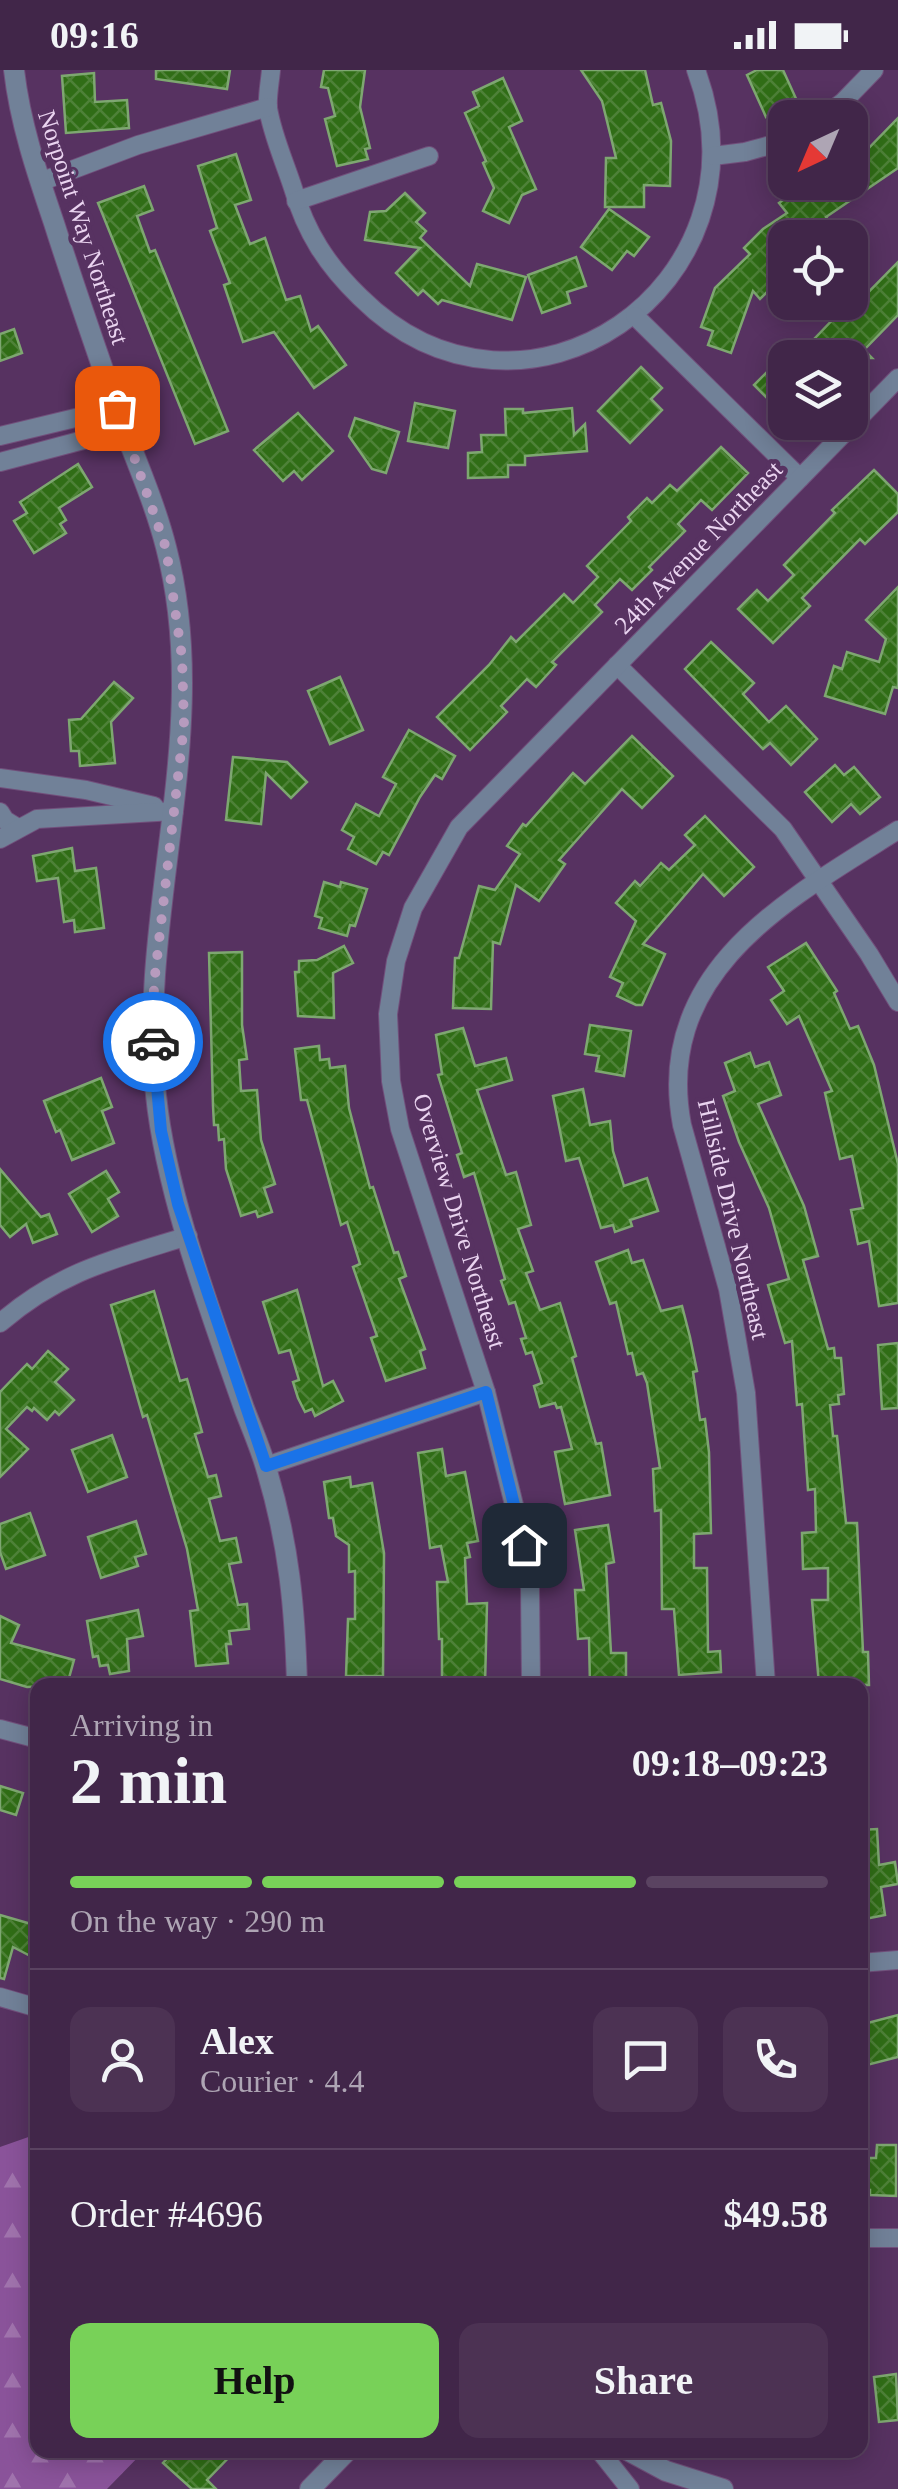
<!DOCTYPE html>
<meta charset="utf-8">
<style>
:root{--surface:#412649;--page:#4c3253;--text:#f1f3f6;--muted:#aea5b4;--line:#5a4361;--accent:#78d158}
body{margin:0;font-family:"Times New Roman",serif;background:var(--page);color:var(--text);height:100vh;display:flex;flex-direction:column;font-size:38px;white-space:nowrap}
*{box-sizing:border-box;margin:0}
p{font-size:32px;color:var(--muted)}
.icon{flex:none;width:55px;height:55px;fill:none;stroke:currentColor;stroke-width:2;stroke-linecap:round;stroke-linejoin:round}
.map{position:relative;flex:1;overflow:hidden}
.sheet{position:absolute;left:30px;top:1608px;width:838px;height:780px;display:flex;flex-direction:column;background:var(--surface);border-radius:20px;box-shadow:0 5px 25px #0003,0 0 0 2px var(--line)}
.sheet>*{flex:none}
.needle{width:65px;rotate:224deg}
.controls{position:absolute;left:768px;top:30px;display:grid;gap:20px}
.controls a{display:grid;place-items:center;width:100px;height:100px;border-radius:20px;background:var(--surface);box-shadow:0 5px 25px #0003,0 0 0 2px var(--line);font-size:50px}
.pin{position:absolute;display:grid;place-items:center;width:85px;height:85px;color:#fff;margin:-42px;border-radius:20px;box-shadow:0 5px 15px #0006}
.courier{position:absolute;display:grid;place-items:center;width:100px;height:100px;margin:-50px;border:8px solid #1a73e8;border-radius:50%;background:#fff;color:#222;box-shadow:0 2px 12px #0007}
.summary em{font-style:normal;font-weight:600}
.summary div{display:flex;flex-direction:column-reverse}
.summary{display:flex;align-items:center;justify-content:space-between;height:170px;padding:0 40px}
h1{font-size:65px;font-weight:600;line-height:75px}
.bar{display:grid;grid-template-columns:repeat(4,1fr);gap:15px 10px;align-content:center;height:120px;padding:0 40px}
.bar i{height:12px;border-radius:8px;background:var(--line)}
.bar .active{background:var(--accent)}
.bar p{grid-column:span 4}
.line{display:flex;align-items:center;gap:25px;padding:0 40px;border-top:2px solid var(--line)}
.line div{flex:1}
.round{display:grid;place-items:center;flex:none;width:105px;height:105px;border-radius:20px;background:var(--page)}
.primary-button{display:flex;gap:20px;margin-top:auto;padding:20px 40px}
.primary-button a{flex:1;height:115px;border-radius:20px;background:var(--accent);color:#111;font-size:40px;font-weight:600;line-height:115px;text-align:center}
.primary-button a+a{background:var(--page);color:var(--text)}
.status{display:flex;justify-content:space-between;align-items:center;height:70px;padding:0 50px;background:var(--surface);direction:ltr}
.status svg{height:28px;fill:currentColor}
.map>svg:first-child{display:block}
.forest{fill:url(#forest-firs)}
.building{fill:url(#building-cross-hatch);stroke:#7ea771;stroke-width:2.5}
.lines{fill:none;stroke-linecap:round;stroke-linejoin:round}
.minor-casing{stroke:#714f7b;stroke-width:20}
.tertiary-casing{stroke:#714f7b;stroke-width:22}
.minor{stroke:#718198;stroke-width:18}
.tertiary{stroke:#718198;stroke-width:20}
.done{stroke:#b79bbe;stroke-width:10;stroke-dasharray:0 18}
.route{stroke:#1a73e8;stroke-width:12}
.labels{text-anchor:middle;stroke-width:9;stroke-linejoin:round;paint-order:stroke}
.street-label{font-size:25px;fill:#ead4f0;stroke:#573261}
</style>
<div class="status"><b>09:16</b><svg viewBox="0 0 49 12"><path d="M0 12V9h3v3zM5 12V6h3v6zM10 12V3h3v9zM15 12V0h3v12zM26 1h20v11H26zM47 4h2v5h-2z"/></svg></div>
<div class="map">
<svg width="898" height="2419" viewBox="0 0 898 2419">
<defs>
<pattern id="forest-firs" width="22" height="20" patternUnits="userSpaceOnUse" patternTransform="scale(2.5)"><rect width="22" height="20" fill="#8a539a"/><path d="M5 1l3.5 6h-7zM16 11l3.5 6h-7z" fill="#a073ad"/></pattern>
<pattern id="building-cross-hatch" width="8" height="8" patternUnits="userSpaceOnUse" patternTransform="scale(2.5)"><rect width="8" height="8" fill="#306d16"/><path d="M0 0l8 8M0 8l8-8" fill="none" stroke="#4e8138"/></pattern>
</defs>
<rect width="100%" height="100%" fill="#573261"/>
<polygon class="forest" points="37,2064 38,2380 145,2380 107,2419 0,2419 0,2077"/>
<g class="building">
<polygon points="156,0 230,0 227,19 156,9"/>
<polygon points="324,0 365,0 360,37 370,78 365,79 368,89 337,96 325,49 335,46 328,18 321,17"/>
<polygon points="581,0 645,0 653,35 661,33 671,71 670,116 644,115 644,137 605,137 606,88 616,88 602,31"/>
<polygon points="757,0 783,0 798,33 766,47 747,5"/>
<polygon points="94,3 95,32 127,30 129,58 66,63 62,6"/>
<polygon points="503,8 522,51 509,57 536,119 522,125 509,153 483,141 494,118 483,93 486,91 465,43 479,36 473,22"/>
<polygon points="898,48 898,98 826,147 833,156 818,168 785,168 785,204 760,229 753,221 731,283 708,275 713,261 701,257 715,218 750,184 744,178 763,159 787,143 779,133 802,116 810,125 829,112 850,112 850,69 861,86"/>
<polygon points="236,84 251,130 235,135 250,174 265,168 286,230 300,226 311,261 318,256 346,295 314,318 274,262 243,272 224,215 230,213 210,161 217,158 198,96"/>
<polygon points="144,116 153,140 137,146 150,182 155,180 228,361 195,374 98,133"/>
<polygon points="405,123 425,143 416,152 426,161 420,168 470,216 477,194 526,207 512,250 442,230 438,234 423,220 418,225 396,203 420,178 365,170 370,142 386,141"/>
<polygon points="609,139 649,167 634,186 627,181 612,200 581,177"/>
<polygon points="576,187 586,216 567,222 570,233 542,243 528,205"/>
<polygon points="898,192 898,245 864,280 872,288 796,288 842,240 847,244"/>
<polygon points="14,259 22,283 0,291 0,264"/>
<polygon points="785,284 785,346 754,315"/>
<polygon points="641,297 662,318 651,329 662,340 630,373 598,341"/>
<polygon points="415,333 455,341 448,378 408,371"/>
<polygon points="572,338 574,365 585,354 587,381 525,386 525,395 508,395 508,407 468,408 468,383 482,382 481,365 506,365 505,339 523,339 523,343"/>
<polygon points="298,343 333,381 302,410 294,401 283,411 254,380"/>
<polygon points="355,348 399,362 386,403 372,399 349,366"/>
<polygon points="721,377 748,403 712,440 701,430 678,454 685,461 649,497 652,500 632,520 620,509 595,535 602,542 552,592 556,595 536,617 527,609 501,636 507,642 470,680 437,647 489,595 511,567 516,572 564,524 573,533 598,507 587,496 631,451 628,447 647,428 652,433 670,415 677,421"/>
<polygon points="78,394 92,417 59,438 66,450 60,454 66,463 34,483 14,451 27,443 20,432"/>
<polygon points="874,400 898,424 898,442 865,474 860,469 802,528 810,536 773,573 738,539 757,520 768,531 794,505 784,495 835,443 832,440"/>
<polygon points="898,517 898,618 893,617 885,644 825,626 834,596 842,599 847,582 879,592 886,569 866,550"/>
<polygon points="711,572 754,613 743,624 769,652 786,636 817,669 791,695 770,673 763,679 685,599"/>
<polygon points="340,607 363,660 330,674 308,621"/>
<polygon points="114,612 133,628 111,652 115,693 80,696 79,681 71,681 69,650 81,649"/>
<polygon points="409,660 455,686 442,709 435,705 420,727 389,785 383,782 376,794 348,779 354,767 342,760 356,734 379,746 396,714 383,707"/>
<polygon points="632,666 673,706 642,738 622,719 559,790 565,794 539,831 516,815 500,874 493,872 491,939 453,938 455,888 459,888 479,816 495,820 520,784 507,776 523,754 526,756 573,703 585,714"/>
<polygon points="233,687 287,692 307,712 291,728 266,703 261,754 226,750"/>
<polygon points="835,695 844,705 854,697 880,727 860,744 851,734 832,752 805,722"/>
<polygon points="705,746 754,797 724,826 703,804 643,874 665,884 642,935 636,935 617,926 623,913 610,907 636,851 616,833 635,811 640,816 661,793 669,800 695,775 685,765"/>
<polygon points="72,778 75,801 96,798 104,858 75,862 74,850 64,852 58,808 37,811 33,786"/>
<polygon points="324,812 340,817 341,812 367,819 355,856 350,855 347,866 319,858 322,848 315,846"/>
<polygon points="806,873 837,921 834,923 850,959 858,956 874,995 898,1094 898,1233 879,1236 869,1171 858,1174 851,1140 863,1138 852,1086 840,1089 825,1023 832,1021 799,946 787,954 771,930 784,921 768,897"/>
<polygon points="344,876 353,893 333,903 334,948 298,946 295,902 299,902 299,891 317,890"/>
<polygon points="242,882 242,955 247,989 239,990 241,1021 257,1020 261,1070 275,1114 264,1118 272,1142 258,1147 256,1141 241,1146 226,1099 224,1069 219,1070 218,1055 214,1055 213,1036 209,883"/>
<polygon points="590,955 631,961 624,1006 596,1001 599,986 585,984"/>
<polygon points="463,958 475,996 506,988 512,1010 477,1020 506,1105 516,1102 531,1155 518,1159 533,1201 526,1203 540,1240 560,1233 576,1286 572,1288 596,1374 601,1373 610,1425 565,1434 555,1382 572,1379 561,1337 557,1338 555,1333 540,1337 534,1316 542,1313 532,1282 526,1284 521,1269 526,1268 515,1232 509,1234 501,1211 505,1209 474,1103 464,1107 457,1085 462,1083 438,1005 442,1004 436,965"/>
<polygon points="319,976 320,990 329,989 330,998 345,996 349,1038 370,1118 373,1117 394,1183 398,1182 406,1206 399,1209 425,1279 420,1281 425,1298 386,1311 371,1268 377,1266 353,1197 360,1194 347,1152 341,1155 307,1030 301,1030 295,979"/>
<polygon points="750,983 755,997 769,992 781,1025 758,1034 804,1136 818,1186 803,1190 828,1279 834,1278 835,1288 841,1288 844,1324 838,1325 839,1334 830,1335 833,1366 837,1366 846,1453 857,1453 863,1582 868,1582 869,1615 819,1615 812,1530 828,1530 828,1498 803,1499 802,1463 816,1462 815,1419 808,1420 802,1334 797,1335 792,1271 785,1273 768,1215 789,1209 769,1138 739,1072 723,1026 735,1021 725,993"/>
<polygon points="101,1008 112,1037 102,1041 114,1073 72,1090 60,1060 56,1062 44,1031"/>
<polygon points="583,1019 590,1055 610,1051 613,1081 624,1116 647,1108 658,1141 630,1150 632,1156 615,1162 613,1155 601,1158 579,1088 566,1091 553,1026"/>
<polygon points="0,1099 41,1147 49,1144 57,1164 33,1173 26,1154 10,1167 0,1155"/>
<polygon points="106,1101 119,1122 108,1129 118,1146 92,1162 69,1124"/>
<polygon points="628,1180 632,1193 643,1190 661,1241 682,1236 690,1267 697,1301 693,1302 700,1350 705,1349 709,1382 711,1463 694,1464 694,1498 707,1498 708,1582 720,1581 721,1602 679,1605 674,1539 662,1539 661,1440 655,1441 653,1399 660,1398 647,1313 643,1303 637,1305 632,1283 628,1284 616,1232 610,1234 596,1192"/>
<polygon points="297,1220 323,1316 333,1311 343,1331 315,1346 312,1339 305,1342 298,1328 293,1312 299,1310 290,1280 279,1283 263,1232"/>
<polygon points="154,1221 180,1311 187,1309 202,1362 195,1364 208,1407 216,1405 221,1426 209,1429 220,1471 236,1468 241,1492 229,1494 238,1535 247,1534 249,1559 229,1561 231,1574 226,1574 228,1593 196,1596 190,1541 198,1540 187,1479 147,1345 143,1347 111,1235"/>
<polygon points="898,1273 898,1338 882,1339 878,1275"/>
<polygon points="48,1281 68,1299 55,1312 74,1330 59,1345 55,1341 47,1350 34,1338 32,1341 27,1337 6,1359 28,1379 0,1407 0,1322 27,1294 32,1299"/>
<polygon points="112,1365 127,1407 88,1422 72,1380"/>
<polygon points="442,1379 446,1406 465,1402 478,1471 467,1473 470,1487 465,1488 467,1534 487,1533 485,1615 442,1615 442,1569 439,1569 437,1512 448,1512 441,1476 430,1478 418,1383"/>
<polygon points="350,1407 351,1417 372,1413 384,1483 383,1606 346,1606 348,1549 355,1549 355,1501 349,1502 349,1475 336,1466 333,1448 329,1448 324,1412"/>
<polygon points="30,1443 45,1485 6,1499 0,1482 0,1454"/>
<polygon points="136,1451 146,1484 135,1487 138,1496 101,1508 88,1467"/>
<polygon points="608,1455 614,1492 606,1494 611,1583 626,1583 626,1615 590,1615 589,1568 578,1569 575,1520 584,1520 575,1460"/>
<polygon points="138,1540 143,1566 127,1569 129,1601 110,1604 108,1595 100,1596 98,1586 93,1587 87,1551"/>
<polygon points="0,1546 19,1555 11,1573 74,1590 67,1615 27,1617 0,1609"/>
<polygon points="0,1716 23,1723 16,1745 0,1740"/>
<polygon points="877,1759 879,1795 895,1792 898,1814 881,1817 885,1845 860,1850 860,1760"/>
<polygon points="0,1845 38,1856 38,1890 13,1877 4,1909 0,1908"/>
<polygon points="898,1945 898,1987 863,1996 860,1955"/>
<polygon points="877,2075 896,2075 896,2126 870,2125 870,2120 860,2119 860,2088 876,2088"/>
<polygon points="896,2304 898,2350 879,2352 874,2307"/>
<polygon points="175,2380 186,2387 193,2380 236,2380 207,2410 216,2419 192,2419 163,2393"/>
</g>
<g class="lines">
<defs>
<g id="minor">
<path d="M271 0C270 12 267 26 268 38 272 64 285 93 293 118 306 163 327 195 360 227 523 389 776 215 696 0"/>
<polyline points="822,48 843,32 874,0"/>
<polyline points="713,86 745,82 785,71"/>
<polyline points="40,112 138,75 268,37"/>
<polyline points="296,131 429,86"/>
<polyline points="635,246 800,408"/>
<polyline points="0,366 117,338"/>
<polyline points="0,392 125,359"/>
<polyline points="617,595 783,759 869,884 898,932"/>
<polyline points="0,708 86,720 154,736"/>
<polyline points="0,742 5,750 18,758"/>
<polyline points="0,769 37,749 174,741"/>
<path d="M0 1253C60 1201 114 1189 188 1166"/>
<polyline points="266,1396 486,1322"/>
<polyline points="531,1615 530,1519 524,1475 486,1322 400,1059 391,1011 388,944 396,891 413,838 459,757 898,308"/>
<path d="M766 1615 746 1323 728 1219 682 1055C653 901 788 829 898 760"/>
<polyline points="0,1659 38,1669"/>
<polyline points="860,1893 898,1890"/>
<polyline points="0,1927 38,1938"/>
<polyline points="860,2168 898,2168"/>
<polyline points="599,2380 630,2419"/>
</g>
<g id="tertiary">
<path d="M14 0C20 53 37 103 54 153 75 219 98 285 121 351 137 393 155 434 166 477 214 661 137 841 156 1025 166 1124 211 1243 244 1338 252 1359 261 1379 267 1401 289 1475 295 1538 297 1615"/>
<polyline points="627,2380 666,2401 723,2419"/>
<polyline points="310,2419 348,2380"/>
</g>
</defs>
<use href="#minor" class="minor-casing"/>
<use href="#tertiary" class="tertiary-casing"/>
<use href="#minor" class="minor"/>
<use href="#tertiary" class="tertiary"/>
</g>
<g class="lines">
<polyline class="done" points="117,338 166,478 182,587 184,655 154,914 153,972"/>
<polyline class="route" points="153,972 161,1061 178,1134 266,1396 486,1322 524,1475"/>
</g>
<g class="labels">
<g class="street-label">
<text transform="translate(84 157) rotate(72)" y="9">Norpoint Way Northeast</text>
<text transform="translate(698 477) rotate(-46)" y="9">24th Avenue Northeast</text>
<text transform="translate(734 1149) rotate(77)" y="9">Hillside Drive Northeast</text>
<text transform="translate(460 1151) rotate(73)" y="9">Overview Drive Northeast</text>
</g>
</g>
</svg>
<div class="controls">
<a><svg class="needle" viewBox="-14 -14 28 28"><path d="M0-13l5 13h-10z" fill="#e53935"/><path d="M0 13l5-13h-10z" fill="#aea5b4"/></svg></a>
<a><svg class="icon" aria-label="locate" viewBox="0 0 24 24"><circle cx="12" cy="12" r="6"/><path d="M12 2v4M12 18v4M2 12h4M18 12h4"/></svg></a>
<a><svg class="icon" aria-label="layers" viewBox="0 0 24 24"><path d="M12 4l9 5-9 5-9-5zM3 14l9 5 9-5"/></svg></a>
</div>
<div class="pin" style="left:117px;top:338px;background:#ea580c"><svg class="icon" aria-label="bag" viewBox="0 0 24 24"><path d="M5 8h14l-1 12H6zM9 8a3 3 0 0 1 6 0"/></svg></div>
<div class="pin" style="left:524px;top:1475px;background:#1f2937"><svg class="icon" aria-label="home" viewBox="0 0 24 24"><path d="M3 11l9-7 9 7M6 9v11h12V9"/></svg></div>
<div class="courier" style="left:153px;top:972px"><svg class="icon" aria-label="car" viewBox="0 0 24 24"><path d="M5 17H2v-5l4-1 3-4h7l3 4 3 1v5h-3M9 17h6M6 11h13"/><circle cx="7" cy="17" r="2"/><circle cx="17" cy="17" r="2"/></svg></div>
<section class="sheet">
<div class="summary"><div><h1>2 min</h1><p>Arriving in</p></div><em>09:18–09:23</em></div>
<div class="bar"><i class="active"></i><i class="active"></i><i class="active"></i><i></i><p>On the way · 290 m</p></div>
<div class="line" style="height:180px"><a class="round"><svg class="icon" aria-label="person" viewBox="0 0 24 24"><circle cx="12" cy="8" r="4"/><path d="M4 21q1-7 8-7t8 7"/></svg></a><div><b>Alex</b><p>Courier · 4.4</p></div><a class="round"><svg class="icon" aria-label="chat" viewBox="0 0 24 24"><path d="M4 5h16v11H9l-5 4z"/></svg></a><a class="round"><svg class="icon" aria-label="phone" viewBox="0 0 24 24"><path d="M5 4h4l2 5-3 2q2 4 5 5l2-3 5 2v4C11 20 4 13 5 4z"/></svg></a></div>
<div class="line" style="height:130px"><div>Order #4696</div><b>$49.58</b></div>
<div class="primary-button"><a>Help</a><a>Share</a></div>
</section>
</div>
